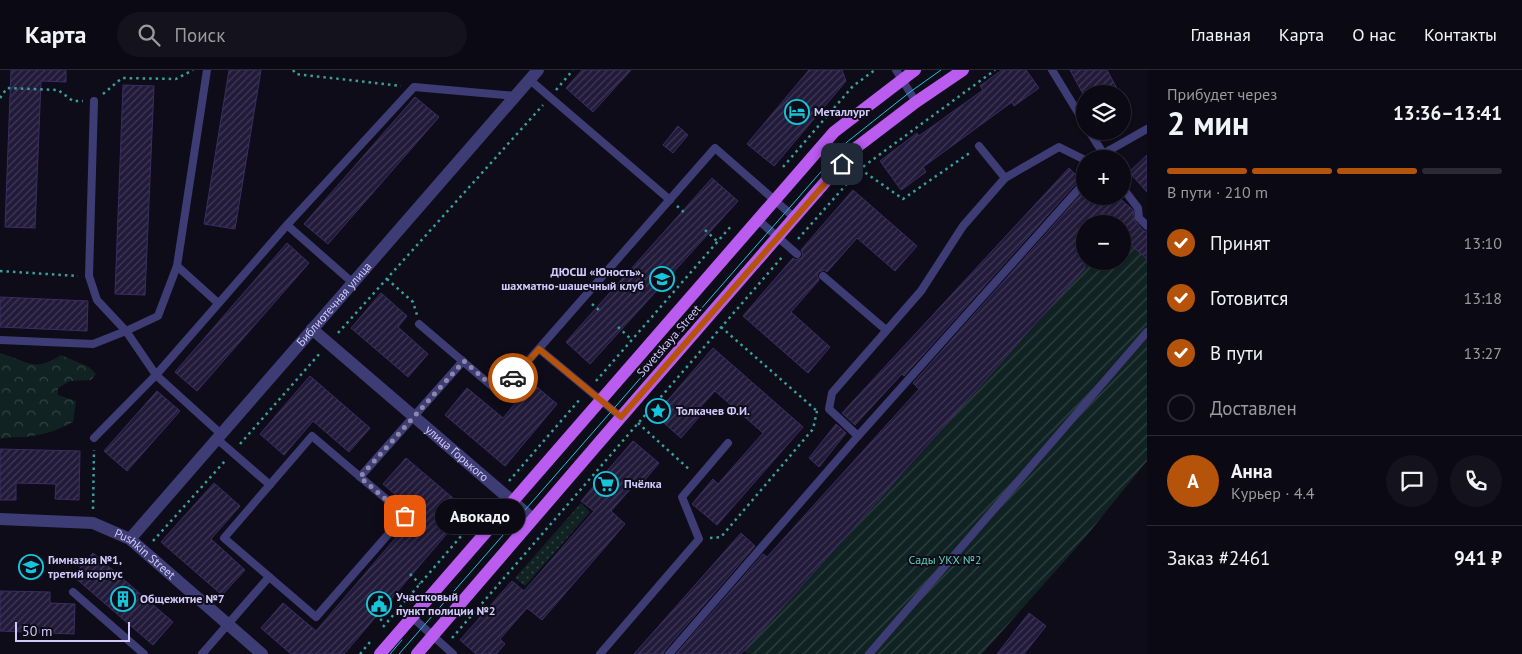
<!DOCTYPE html>
<html lang="ru">
<meta charset="utf-8">
<style>
:root{--surface:#0b0914;--page:#14121d;--text:#f1f3f6;--muted:#9a9aa0;--line:#2b2a34;--accent:#b45309}
body{margin:0;font-family:"PT Sans",sans-serif;background:var(--page);color:var(--text);height:100vh;display:flex;flex-direction:column;font-size:19px;white-space:nowrap}
*{box-sizing:border-box;margin:0}
p{font-size:16px;color:var(--muted)}
.icon{flex:none;width:28px;height:28px;fill:none;stroke:currentColor;stroke-width:2;stroke-linecap:round;stroke-linejoin:round}
.map{position:relative;flex:1;overflow:hidden}
.side{display:flex;flex-direction:column;background:var(--surface);width:375px}
.side>*{flex:none}
.controls{position:absolute;left:1076px;top:15px;display:grid;gap:10px}
.controls a{display:grid;place-items:center;width:55px;height:55px;border-radius:50%;background:var(--surface);box-shadow:0 1px 4px #0004,0 0 0 1px var(--line);font-size:25px}
.scale{position:absolute;left:15px;bottom:12px;width:115px;box-sizing:border-box;padding-left:5px;border:2px solid #d0cafa;border-top:0;font-size:14px;line-height:18px;white-space:nowrap;color:#d0cafa;-webkit-text-stroke:4px #0f0c1a;paint-order:stroke}
.pin{position:absolute;display:grid;place-items:center;width:42px;height:42px;color:#fff;margin:-21px;border-radius:10px;box-shadow:0 2px 8px #0006}
.courier{position:absolute;display:grid;place-items:center;width:50px;height:50px;margin:-25px;border:4px solid #b45309;border-radius:50%;background:#fff;color:#222;box-shadow:0 1px 6px #0007}
.bubble{position:absolute;height:35px;border-radius:18px;background:var(--surface);box-shadow:0 1px 4px #0004,0 0 0 1px var(--line);font-size:16px;font-weight:800;line-height:35px;text-align:center}
.summary em{font-style:normal;font-weight:800}
.summary div{display:flex;flex-direction:column-reverse}
.summary{display:flex;align-items:center;justify-content:space-between;height:85px;padding:0 20px}
h1{font-size:32px;font-weight:800;line-height:38px}
.bar{display:grid;grid-template-columns:repeat(4,1fr);gap:8px 5px;align-content:center;height:60px;padding:0 20px}
.bar i{height:6px;border-radius:4px;background:var(--line)}
.bar .active{background:var(--accent)}
.bar p{grid-column:span 4}
.line{display:flex;align-items:center;gap:12px;padding:0 20px;border-top:1px solid var(--line)}
.line div{flex:1}
.round{display:grid;place-items:center;flex:none;width:52px;height:52px;border-radius:26px;background:var(--page)}
ol{padding:0 20px;list-style:none}
li{display:flex;align-items:center;gap:15px;height:55px}
li p{margin-inline-start:auto}
li .icon{padding:5px;border-radius:50%;background:var(--accent);color:#fff;stroke-width:4}
li:last-child{color:var(--muted)}
li i{width:28px;height:28px;border:2px solid var(--line);border-radius:50%}
header{display:flex;align-items:center;gap:30px;box-sizing:border-box;height:70px;padding:0 25px;background:var(--surface);border-bottom:1px solid var(--line)}
header strong{font-size:24px}
nav{display:flex;gap:28px;margin-inline-start:auto;font-size:18px}
.search{width:350px;height:45px;background:var(--page);display:flex;align-items:center;gap:12px;box-sizing:border-box;padding:0 18px;border-radius:28px;color:var(--muted);font-size:19px}
main{display:flex;flex:1;min-height:0}
.map>svg:first-child{display:block}
.grass{fill:url(#grass-dots)}
.forest{fill:url(#forest-crowns)}
.garden{fill:url(#garden-furrows)}
.building{fill:url(#building-hatch);stroke:#392e63}
.lines{fill:none;stroke-linecap:round;stroke-linejoin:round}
.path{stroke:#37a19b;stroke-width:2.5;stroke-dasharray:2.5 4;stroke-linecap:butt}
.service{stroke:#3e3c74;stroke-width:8}
.minor{stroke:#3e3c74;stroke-width:12}
.primary{stroke:#b95cef;stroke-width:12}
.tram{stroke:#15c6da;stroke-width:1}
.done{stroke:#8c88ac;stroke-width:5;stroke-dasharray:0 9}
.route{stroke:#b45309;stroke-width:6}
.labels{text-anchor:middle;stroke-width:4;stroke-linejoin:round;paint-order:stroke}
.poi-label{font-size:12px;font-weight:bold;fill:#d0cafa;stroke:#0f0c1a;text-anchor:start}
.street-label{font-size:12px;fill:#d0cafa;stroke:#0f0c1a}
.park-label{font-size:12px;fill:#5fd1b5;stroke:#0f0c1a}
</style>
<header>
<strong>Карта</strong>
<div class="search"><svg class="icon" aria-label="search" viewBox="0 0 24 24"><circle cx="10" cy="10" r="6"/><path d="M15 15l6 6"/></svg>Поиск</div>
<nav><a>Главная</a><a>Карта</a><a>О нас</a><a>Контакты</a></nav>
</header>
<main>
<div class="map">
<svg width="1147" height="584" viewBox="0 0 1147 584">
<defs>
<pattern id="grass-dots" width="8" height="8" patternUnits="userSpaceOnUse" patternTransform="scale(1.25)"><rect width="8" height="8" fill="#102322"/><path d="M2 2h.1M6 6h.1" fill="none" stroke="#324243" stroke-width="1.8" stroke-linecap="round"/></pattern>
<pattern id="forest-crowns" width="20" height="18" patternUnits="userSpaceOnUse" patternTransform="scale(1.25)"><rect width="20" height="18" fill="#102322"/><path d="M2 6a3 3 0 1 1 6 0M12 15a3 3 0 1 1 6 0" fill="none" stroke="#324243"/></pattern>
<pattern id="garden-furrows" width="10" height="10" patternUnits="userSpaceOnUse" patternTransform="scale(1.25)"><rect width="10" height="10" fill="#102322"/><path d="M-1 1l2-2M0 10L10 0M9 11l2-2" fill="none" stroke="#324243"/></pattern>
<pattern id="building-hatch" width="6" height="6" patternUnits="userSpaceOnUse" patternTransform="scale(1.25)"><rect width="6" height="6" fill="#211a39"/><path d="M-1 1l2-2M0 6l6-6M5 7l2-2" fill="none" stroke="#403a57"/></pattern>
</defs>
<rect width="100%" height="100%" fill="#0f0c1a"/>
<polygon class="grass" points="581,433 590,442 525,516 515,508"/>
<path class="forest" d="M0 283C28 291 33 303 61 285L89 297 96 304 91 310 70 311 58 318V325L76 331 73 352C60 359 47 364 32 366 21 368 11 366 0 369Z"/>
<polygon class="garden" points="1123,167 1147,189 1147,391 1083,470 982,584 748,584 744,581 1091,191 1122,191"/>
<g class="building">
<polygon points="11,0 66,0 66,12 41,11 35,158 5,157"/>
<polygon points="229,0 261,0 235,159 204,154"/>
<polygon points="582,0 631,0 593,42 566,18"/>
<polygon points="809,0 842,0 846,11 774,96 747,74"/>
<polygon points="1002,0 1026,0 1039,18 1014,36 1012,32 923,97 926,102 901,120 880,91 917,63 919,66 983,20 980,16"/>
<polygon points="1070,0 1107,0 1120,24 1083,24"/>
<polygon points="123,15 154,16 145,225 115,224"/>
<polygon points="415,27 439,47 328,174 304,154"/>
<polygon points="678,56 688,65 673,83 663,75"/>
<polygon points="1147,85 1147,122 1129,102"/>
<polygon points="1069,98 1080,109 904,306 902,304 855,355 854,354 842,343"/>
<polygon points="712,108 738,131 590,294 566,272"/>
<polygon points="853,120 917,176 895,201 857,168 827,202 824,200 819,202 817,205 819,210 791,242 830,277 808,303 743,246 793,188 796,190 801,188 803,185 801,180"/>
<polygon points="1085,120 1085,126 1117,126 1133,140 1135,151 1143,160 1147,162 1147,189 1122,167 1122,154 1085,154 1085,198 741,584 676,584 763,484 767,487 919,319 913,313"/>
<polygon points="287,173 309,193 197,321 175,302"/>
<polygon points="381,223 407,246 398,257 428,284 408,307 351,258"/>
<polygon points="0,227 88,231 87,261 0,257"/>
<polygon points="713,278 803,357 717,455 692,434 713,409 718,414 763,363 715,321 695,343 699,347 681,368 655,345"/>
<polygon points="310,306 370,358 349,382 313,351 284,385 260,364"/>
<polygon points="532,313 557,334 505,396 445,345 467,318 503,348"/>
<polygon points="157,321 180,341 127,401 104,381"/>
<polygon points="836,354 846,363 819,397 809,388"/>
<polygon points="633,371 659,393 638,418 634,415 611,441 625,454 542,550 527,538 500,569 505,574 496,584 476,584 460,570 512,511 524,521 594,441 581,431"/>
<polygon points="0,379 80,381 79,430 55,429 56,414 16,413 16,430 0,430"/>
<polygon points="406,388 467,440 344,584 291,584 261,558 283,533 316,561 387,478 417,443 383,414"/>
<polygon points="214,413 240,436 211,469 245,500 222,525 161,472"/>
<polygon points="741,463 755,476 665,580 663,584 634,584"/>
<polygon points="93,483 173,552 153,575 73,506"/>
<polygon points="0,521 50,522 50,533 75,534 74,564 0,561"/>
<polygon points="1029,543 1046,556 1024,584 997,584"/>
</g>
<g class="lines">
<g class="path">
<polyline points="293,0 296,4 401,16"/>
<polyline points="556,20 573,0"/>
<polyline points="103,24 122,8 176,9 193,0"/>
<polyline points="0,28 7,18 58,20 73,31 83,31"/>
<polyline points="783,97 853,16 875,0"/>
<polyline points="860,99 903,129 971,82"/>
<polyline points="677,136 686,144"/>
<polyline points="705,160 718,172"/>
<polyline points="798,169 860,99 995,0"/>
<polyline points="0,201 78,206"/>
<polyline points="387,209 413,232 417,245"/>
<polyline points="592,234 600,241"/>
<polyline points="618,257 632,270"/>
<polyline points="721,257 817,341"/>
<polyline points="338,263 543,35"/>
<polyline points="596,311 732,155"/>
<polyline points="638,353 691,401"/>
<polyline points="240,374 321,282"/>
<polyline points="509,411 581,328"/>
<polyline points="93,439 94,380"/>
<polyline points="710,468 721,467 813,359 817,341"/>
<polyline points="153,471 225,391"/>
<polyline points="410,504 420,514"/>
<polyline points="375,545 385,553"/>
<polyline points="383,557 492,430"/>
<polyline points="452,568 783,186"/>
<polyline points="360,584 370,572"/>
</g>
<g class="service">
<polyline points="207,0 177,196 218,233"/>
<polyline points="896,0 916,32"/>
<polyline points="1052,0 1085,54"/>
<polyline points="530,10 670,130"/>
<polyline points="94,31 89,206 97,230 126,261 156,305 221,364"/>
<polyline points="1089,61 1103,83"/>
<polyline points="979,76 1005,108 1059,77 1085,90"/>
<polyline points="1110,80 1115,89"/>
<polyline points="1094,89 1147,59"/>
<polyline points="1122,106 1125,121 1138,138 1139,148 1147,156"/>
<polyline points="757,149 797,184"/>
<polyline points="287,155 414,17 516,26"/>
<polyline points="823,206 886,260"/>
<polyline points="419,254 500,323 715,78 795,148"/>
<polyline points="0,270 93,274 126,261 158,246 177,196"/>
<polyline points="539,279 621,347"/>
<polygon points="312,366 405,445 316,547 224,468"/>
<polyline points="858,366 1085,112"/>
<polyline points="94,368 156,305 287,155 353,213"/>
<polyline points="217,369 270,415"/>
<polyline points="360,407 463,291"/>
<polyline points="73,522 144,584"/>
<polyline points="412,547 453,584"/>
<polyline points="202,584 269,507"/>
<polyline points="600,584 699,469 682,427 728,373"/>
<polyline points="669,584 858,366 829,339 832,323 921,221 963,156 1005,108"/>
<polyline points="869,584 1147,262"/>
</g>
<g class="minor">
<path id="s1" d="M312 259 533 449"/>
<path id="s2" d="M0 449 93 453 130 469 262 584"/>
<path id="s3" d="M130 469 538 0"/>
</g>
<g class="primary">
<polyline points="380,584 834,62 915,0"/>
<polyline points="417,584 621,347 853,80 916,32 963,0"/>
</g>
<g class="tram">
<polyline points="390,584 402,570"/>
<polyline points="399,584 847,72 910,22 941,0"/>
</g>
</g>
<g class="lines">
<polyline class="done" points="405,446 360,407 464,291 500,323 513,308"/>
<polyline class="route" points="513,308 539,279 621,347 842,94"/>
</g>
<defs>
<symbol id="hotel-ring" viewBox="-11 -11 22 22"><circle r="9.5" fill="#0f0c1a" stroke="#15c6da" stroke-width="1.5"/><path d="M-6-4.5h1.5V1H6V5H4.5V3h-9V5H-6ZM-4 0a1.8 1.8 0 1 1 3.6 0ZM.5 0V-2.5h3Q6-2.5 6 0Z" fill="#15c6da"/></symbol>
<symbol id="school-ring" viewBox="-11 -11 22 22"><circle r="9.5" fill="#0f0c1a" stroke="#15c6da" stroke-width="1.5"/><path d="M0-5L7-2L0 1L-7-2ZM-4 1L0 2.5L4 1V4Q0 6-4 4Z" fill="#15c6da"/></symbol>
<symbol id="sight-ring" viewBox="-11 -11 22 22"><circle r="9.5" fill="#0f0c1a" stroke="#15c6da" stroke-width="1.5"/><path d="M0-6L1.8-2.2L6-1.7L2.9 1.2L3.7 5.4L0 3.3L-3.7 5.4L-2.9 1.2L-6-1.7L-1.8-2.2Z" fill="#15c6da"/></symbol>
<symbol id="supermarket-ring" viewBox="-11 -11 22 22"><circle r="9.5" fill="#0f0c1a" stroke="#15c6da" stroke-width="1.5"/><path d="M-6-5.5h2.5l.6 2H6L4.5 2H-2.5L-4.4-4H-6ZM-1.5 3.2a1.3 1.3 0 1 0 .1 0ZM3 3.2a1.3 1.3 0 1 0 .1 0Z" fill="#15c6da"/></symbol>
<symbol id="building-ring" viewBox="-11 -11 22 22"><circle r="9.5" fill="#0f0c1a" stroke="#15c6da" stroke-width="1.5"/><path d="M-4-6H4V6H1V3H-1V6H-4ZM-2.5-4.3h1.7v1.8h-1.7ZM.8-4.3h1.7v1.8H.8ZM-2.5-1h1.7V.8h-1.7ZM.8-1h1.7V.8H.8Z" fill="#15c6da"/></symbol>
<symbol id="civic-ring" viewBox="-11 -11 22 22"><circle r="9.5" fill="#0f0c1a" stroke="#15c6da" stroke-width="1.5"/><path d="M-.6-6.5H3V-4.5H.6V-3L4-1V1h2V6H-6V1h2V-1L-.6-3ZM-1.2 2.5V6h2.4V2.5Z" fill="#15c6da"/></symbol>
</defs>
<g fill-rule="evenodd">
<use href="#hotel-ring" x="783" y="28" width="28" height="28"/>
<use href="#school-ring" x="648" y="195" width="28" height="28"/>
<use href="#sight-ring" x="644" y="327" width="28" height="28"/>
<use href="#supermarket-ring" x="592" y="400" width="28" height="28"/>
<use href="#school-ring" x="17" y="483" width="28" height="28"/>
<use href="#building-ring" x="109" y="515" width="28" height="28"/>
<use href="#civic-ring" x="365" y="520" width="28" height="28"/>
</g>
<g class="labels">
<g class="poi-label">
<text x="814" y="46">Металлург</text>
<text x="644" y="206" text-anchor="end">ДЮСШ «Юность»,<tspan x="644" dy="14">шахматно-шашечный клуб</tspan></text>
<text x="676" y="345">Толкачев Ф.И.</text>
<text x="624" y="418">Пчёлка</text>
<text x="48" y="494">Гимназия №1,<tspan x="48" dy="14">третий корпус</tspan></text>
<text x="396" y="531">Участковый<tspan x="396" dy="14">пункт полиции №2</tspan></text>
<text x="140" y="533">Общежитие №7</text>
</g>
<g class="street-label">
<text dy="4" stroke="none"><textPath href="#s3" startOffset="311">Библиотечная улица</textPath></text>
<text transform="translate(669 271) rotate(-49)" y="4">Sovetskaya Street</text>
<text dy="4" stroke="none"><textPath href="#s1" startOffset="191">улица Горького</textPath></text>
<text dy="4" stroke="none"><textPath href="#s2" startOffset="154">Pushkin Street</textPath></text>
</g>
<g class="park-label">
<text x="945" y="494">Сады УКХ №2</text>
</g>
</g>
</svg>
<div class="controls">
<a><svg class="icon" aria-label="layers" viewBox="0 0 24 24"><path d="M12 4l9 5-9 5-9-5zM3 14l9 5 9-5"/></svg></a>
<a>+</a>
<a>−</a>
</div>
<div class="scale">50 m</div>
<div class="pin" style="left:405px;top:446px;background:#ea580c"><svg class="icon" aria-label="bag" viewBox="0 0 24 24"><path d="M5 8h14l-1 12H6zM9 8a3 3 0 0 1 6 0"/></svg></div>
<div class="pin" style="left:842px;top:94px;background:#1f2937"><svg class="icon" aria-label="home" viewBox="0 0 24 24"><path d="M3 11l9-7 9 7M6 9v11h12V9"/></svg></div>
<div class="courier" style="left:513px;top:308px"><svg class="icon" aria-label="car" viewBox="0 0 24 24"><path d="M5 17H2v-5l4-1 3-4h7l3 4 3 1v5h-3M9 17h6M6 11h13"/><circle cx="7" cy="17" r="2"/><circle cx="17" cy="17" r="2"/></svg></div>
<div class="bubble" style="left:435px;top:429px;width:90px">Авокадо</div>
</div>
<section class="side">
<div class="summary"><div><h1>2 мин</h1><p>Прибудет через</p></div><em>13:36–13:41</em></div>
<div class="bar"><i class="active"></i><i class="active"></i><i class="active"></i><i></i><p>В пути · 210 m</p></div>
<ol>
<li><svg class="icon" aria-label="check" viewBox="0 0 24 24"><path d="M5 12l5 5 9-10"/></svg>Принят<p>13:10</p></li>
<li><svg class="icon" aria-label="check" viewBox="0 0 24 24"><path d="M5 12l5 5 9-10"/></svg>Готовится<p>13:18</p></li>
<li><svg class="icon" aria-label="check" viewBox="0 0 24 24"><path d="M5 12l5 5 9-10"/></svg>В пути<p>13:27</p></li>
<li><i></i>Доставлен</li>
</ol>
<div class="line" style="height:90px"><b class="round" style="background:var(--accent);color:#fff">А</b><div><b>Анна</b><p>Курьер · 4.4</p></div><a class="round"><svg class="icon" aria-label="chat" viewBox="0 0 24 24"><path d="M4 5h16v11H9l-5 4z"/></svg></a><a class="round"><svg class="icon" aria-label="phone" viewBox="0 0 24 24"><path d="M5 4h4l2 5-3 2q2 4 5 5l2-3 5 2v4C11 20 4 13 5 4z"/></svg></a></div>
<div class="line" style="height:65px"><div>Заказ #2461</div><b>941 ₽</b></div>
</section>
</main>
